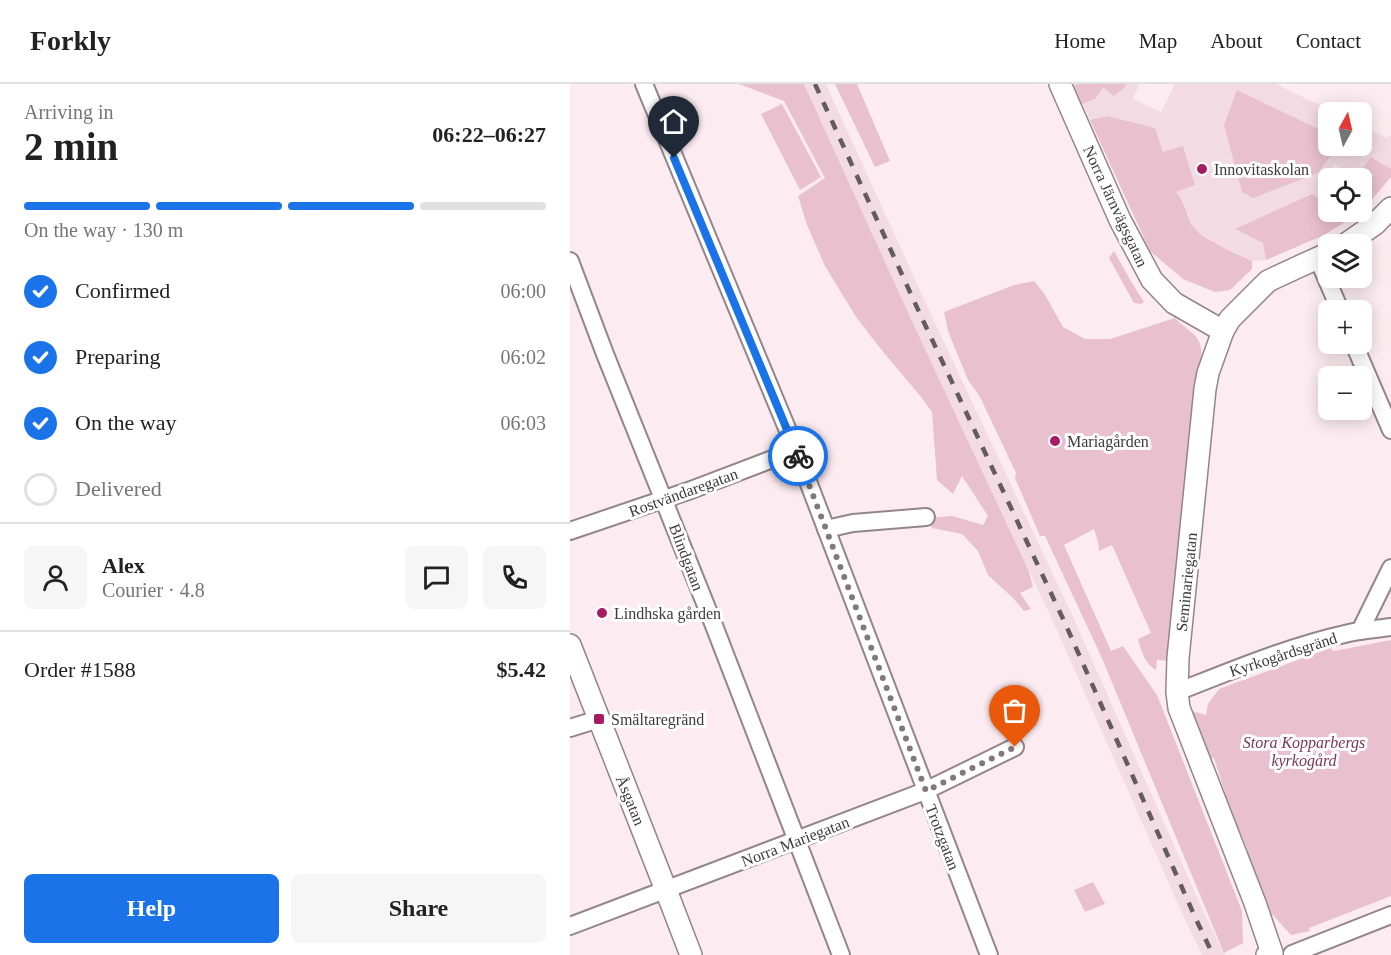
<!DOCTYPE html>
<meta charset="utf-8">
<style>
:root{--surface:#fff;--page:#f6f6f6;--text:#222;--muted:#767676;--line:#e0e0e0;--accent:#1a73e8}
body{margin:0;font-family:"Times New Roman",serif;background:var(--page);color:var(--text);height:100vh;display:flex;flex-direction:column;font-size:22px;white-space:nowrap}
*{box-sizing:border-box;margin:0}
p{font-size:20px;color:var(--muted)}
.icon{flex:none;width:33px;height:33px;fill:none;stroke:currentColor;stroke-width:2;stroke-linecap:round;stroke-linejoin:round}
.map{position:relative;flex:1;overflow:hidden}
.side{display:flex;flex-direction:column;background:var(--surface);width:570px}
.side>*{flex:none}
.needle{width:39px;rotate:8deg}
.buttons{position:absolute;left:748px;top:18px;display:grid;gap:12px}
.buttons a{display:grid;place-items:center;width:54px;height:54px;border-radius:9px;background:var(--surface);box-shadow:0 3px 15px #0003;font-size:30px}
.pin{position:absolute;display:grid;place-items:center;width:51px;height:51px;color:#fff;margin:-62px -26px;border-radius:50% 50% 50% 0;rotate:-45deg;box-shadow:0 0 6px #0007}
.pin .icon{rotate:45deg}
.courier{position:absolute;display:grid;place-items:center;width:60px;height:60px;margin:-30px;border:4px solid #1a73e8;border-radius:50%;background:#fff;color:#222;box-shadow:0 2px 8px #0007}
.summary em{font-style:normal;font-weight:700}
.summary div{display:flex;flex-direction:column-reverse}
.summary{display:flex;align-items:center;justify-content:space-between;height:102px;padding:0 24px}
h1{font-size:39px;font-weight:700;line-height:45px}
.bar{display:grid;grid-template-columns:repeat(4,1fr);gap:9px 6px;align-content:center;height:72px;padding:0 24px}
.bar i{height:8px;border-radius:4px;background:var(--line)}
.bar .active{background:var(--accent)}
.bar p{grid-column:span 4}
.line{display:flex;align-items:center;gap:15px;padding:0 24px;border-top:2px solid var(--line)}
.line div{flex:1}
.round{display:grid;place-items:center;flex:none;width:63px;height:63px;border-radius:9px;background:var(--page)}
ol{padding:0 24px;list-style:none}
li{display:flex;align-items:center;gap:18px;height:66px}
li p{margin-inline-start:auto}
li .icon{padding:6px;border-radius:50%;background:var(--accent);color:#fff;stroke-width:4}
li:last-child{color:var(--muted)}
li i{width:33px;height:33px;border:3px solid var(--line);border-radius:50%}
.action{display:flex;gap:12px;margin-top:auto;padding:12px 24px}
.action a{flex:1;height:69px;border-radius:9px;background:var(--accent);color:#fff;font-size:24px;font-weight:700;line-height:69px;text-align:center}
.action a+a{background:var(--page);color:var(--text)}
header{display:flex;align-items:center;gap:36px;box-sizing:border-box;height:84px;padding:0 30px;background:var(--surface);border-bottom:2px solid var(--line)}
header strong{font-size:28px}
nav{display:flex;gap:33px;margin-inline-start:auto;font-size:21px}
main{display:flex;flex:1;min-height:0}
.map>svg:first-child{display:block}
.built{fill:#f3dbe3}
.green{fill:#e9c1ce}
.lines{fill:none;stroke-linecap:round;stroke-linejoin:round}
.minor-casing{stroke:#94858a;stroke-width:20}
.tertiary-casing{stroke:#94858a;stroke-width:24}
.minor{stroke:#fff;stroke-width:16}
.tertiary{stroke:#fff;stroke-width:21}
.rail{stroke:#635b5e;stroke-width:4.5;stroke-dasharray:10 10;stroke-linecap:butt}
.done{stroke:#81787b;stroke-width:6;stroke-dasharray:0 10.8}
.route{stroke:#1a73e8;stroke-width:8}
.poi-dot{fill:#a61c63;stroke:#fff;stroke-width:2}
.labels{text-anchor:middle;stroke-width:6;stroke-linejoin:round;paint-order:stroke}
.poi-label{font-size:16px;fill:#3f393b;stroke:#fff;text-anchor:start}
.street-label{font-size:16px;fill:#3f393b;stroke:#fff}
.park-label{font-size:16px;font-style:italic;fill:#7b3552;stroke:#fff}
</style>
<header>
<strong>Forkly</strong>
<nav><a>Home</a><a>Map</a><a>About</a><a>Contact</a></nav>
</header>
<main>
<section class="side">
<div class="summary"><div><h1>2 min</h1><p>Arriving in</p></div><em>06:22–06:27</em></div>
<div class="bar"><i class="active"></i><i class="active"></i><i class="active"></i><i></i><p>On the way · 130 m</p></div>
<ol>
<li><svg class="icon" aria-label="check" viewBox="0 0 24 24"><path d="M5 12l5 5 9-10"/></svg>Confirmed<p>06:00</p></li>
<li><svg class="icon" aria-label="check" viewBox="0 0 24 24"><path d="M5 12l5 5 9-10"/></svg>Preparing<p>06:02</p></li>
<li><svg class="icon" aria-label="check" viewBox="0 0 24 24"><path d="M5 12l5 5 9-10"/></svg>On the way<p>06:03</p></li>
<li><i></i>Delivered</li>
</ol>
<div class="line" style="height:108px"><a class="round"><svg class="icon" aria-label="person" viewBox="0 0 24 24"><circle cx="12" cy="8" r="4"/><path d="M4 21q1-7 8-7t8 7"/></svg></a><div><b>Alex</b><p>Courier · 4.8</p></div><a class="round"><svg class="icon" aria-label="chat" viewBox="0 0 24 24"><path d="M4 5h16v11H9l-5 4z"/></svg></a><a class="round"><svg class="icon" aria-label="phone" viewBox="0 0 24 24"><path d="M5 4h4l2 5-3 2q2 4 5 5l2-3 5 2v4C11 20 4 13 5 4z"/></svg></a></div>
<div class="line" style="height:78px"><div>Order #1588</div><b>$5.42</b></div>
<div class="action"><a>Help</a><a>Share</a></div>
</section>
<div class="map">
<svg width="821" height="871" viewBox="0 0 821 871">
<rect width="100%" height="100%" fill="#fcecf1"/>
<g class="built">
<polygon points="234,0 256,0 359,226 504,535 634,829 655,871 632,871 616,838 486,544 341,235"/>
<polygon points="504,0 569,0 563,15 591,28 605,0 706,0 764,28 759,28 759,50 667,6 748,89 768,62 792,62 792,42 817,54 818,51 821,52 821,93 792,127 792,94 781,94 782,92 764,80 752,102 759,106 759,128 791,128 754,151 696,176 682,177 649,161 623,144 614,119 609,111 537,32 520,36"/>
</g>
<g class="green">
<polygon points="169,0 234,0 341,235 458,485 463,503 450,509 461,525 454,527 444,515 418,491 408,467 392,450 362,444 359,434 382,432 413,441 418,432 392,392 383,410 367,396 362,328 351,313 310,264 286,233 255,182 237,141 228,112 255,94 214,17"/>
<polygon points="265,0 287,0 320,77 305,83"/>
<polygon points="508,0 556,0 555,3 544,12 533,3 525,15 512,20 504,2"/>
<polygon points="667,6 759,50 759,62 768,62 748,89 683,114 672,108 654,41"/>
<polygon points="212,20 251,93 230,106 191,30"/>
<path d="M537 32 585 44 593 68 613 62 625 101 606 108C615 117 616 130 622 141 628 153 669 171 682 177V185L660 206 645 208 613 195 580 167 520 36Z"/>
<polygon points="801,73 821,85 821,93 792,127 792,94 786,94"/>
<polygon points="742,110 759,120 759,128 791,128 754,151 696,176 693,159 665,145"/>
<polygon points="544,167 562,199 574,218 571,220 564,219 539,174"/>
<path d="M464 197 474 209 493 243 515 255H540L605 234C626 255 632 248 632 282L600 577 587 576 586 586C575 580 571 567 568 555L581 549 542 461 529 467 528 458 524 445 494 461 541 567 553 562 587 611 672 827 673 859 654 869 531 572 475 452H470L445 394 446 389 410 313 398 296 378 247 374 228 444 201Z"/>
<path d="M821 556V812L739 844 740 847 721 851 701 829 699 825 689 813 692 806 686 792 681 789C681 763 665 738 653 716L656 712 644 674H639L622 627 636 631 638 620 649 605 760 564 764 567Z"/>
<polygon points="523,798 535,820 515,828 504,806"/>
</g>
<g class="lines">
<defs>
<g id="minor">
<polyline points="74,0 226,366 419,871"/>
<polyline points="748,175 770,226"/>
<polyline points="0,177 35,270 143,539 271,871"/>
<polyline points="784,260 821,346"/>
<polyline points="256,445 283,439 356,433"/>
<polyline points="0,447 121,406 226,366"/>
<polyline points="790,547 821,484"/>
<path d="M607 608C663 586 720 562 779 549 793 546 807 545 821 543"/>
<polyline points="0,644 29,635"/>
<polyline points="0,842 355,707 445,663"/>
<polyline points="722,870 821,831"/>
</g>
<g id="tertiary">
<polyline points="490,0 550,136 582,196 604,219 653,247"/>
<polyline points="776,160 805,140 821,124"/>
<polyline points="0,561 96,806 121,871"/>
<polyline points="697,871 702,869 685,819 609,624 607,608 608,574 635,305 638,289 653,247 660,235 698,197 728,183 759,169"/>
</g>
</defs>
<use href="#minor" class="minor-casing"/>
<use href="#tertiary" class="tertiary-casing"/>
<use href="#minor" class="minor"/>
<use href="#tertiary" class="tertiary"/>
<polyline class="rail" points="245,0 350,230 495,539 625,833 643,871"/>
</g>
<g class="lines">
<polyline class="done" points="228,372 356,707 445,663"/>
<polyline class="route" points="104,74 228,372"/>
</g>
<g class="poi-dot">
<circle cx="632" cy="85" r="6"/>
<circle cx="485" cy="357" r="6"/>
<circle cx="32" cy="529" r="6"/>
<rect x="23" y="629" width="12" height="12" rx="3"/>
</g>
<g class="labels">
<g class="poi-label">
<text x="644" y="91">Innovitaskolan</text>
<text x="497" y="363">Mariagården</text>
<text x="44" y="535">Lindhska gården</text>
<text x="41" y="641">Smältaregränd</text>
</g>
<g class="street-label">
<text transform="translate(546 122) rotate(65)" y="6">Norra Järnvägsgatan</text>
<text transform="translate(113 408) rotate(-20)" y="6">Rostvändaregatan</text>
<text transform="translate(117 473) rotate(69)" y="6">Blindgatan</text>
<text transform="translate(616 498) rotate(-84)" y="6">Seminariegatan</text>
<text transform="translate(713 570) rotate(-18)" y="6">Kyrkogårdsgränd</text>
<text transform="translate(61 716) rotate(68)" y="6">Åsgatan</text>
<text transform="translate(373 753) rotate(69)" y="6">Trotzgatan</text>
<text transform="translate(225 757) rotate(-21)" y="6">Norra Mariegatan</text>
</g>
<g class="park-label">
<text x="734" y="664">Stora Kopparbergs<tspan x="734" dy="18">kyrkogård</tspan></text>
</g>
</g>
</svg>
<div class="buttons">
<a><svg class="needle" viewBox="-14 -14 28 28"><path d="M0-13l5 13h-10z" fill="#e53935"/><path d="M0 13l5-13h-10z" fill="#767676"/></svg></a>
<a><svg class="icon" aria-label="locate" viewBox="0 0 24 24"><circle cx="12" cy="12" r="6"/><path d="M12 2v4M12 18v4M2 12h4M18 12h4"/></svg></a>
<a><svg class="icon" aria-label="layers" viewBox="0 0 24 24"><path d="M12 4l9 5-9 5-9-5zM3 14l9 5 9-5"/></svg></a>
<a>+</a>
<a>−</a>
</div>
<div class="pin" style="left:445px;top:663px;background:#ea580c"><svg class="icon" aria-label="bag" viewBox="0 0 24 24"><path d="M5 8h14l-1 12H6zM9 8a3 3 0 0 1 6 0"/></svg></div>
<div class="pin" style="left:104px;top:74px;background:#1f2937"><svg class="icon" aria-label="home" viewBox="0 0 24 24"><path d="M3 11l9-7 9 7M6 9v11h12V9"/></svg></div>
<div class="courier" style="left:228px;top:372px"><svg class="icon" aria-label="bike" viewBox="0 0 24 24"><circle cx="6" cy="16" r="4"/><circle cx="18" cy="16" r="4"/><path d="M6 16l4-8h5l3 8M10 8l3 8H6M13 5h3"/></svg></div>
</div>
</main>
